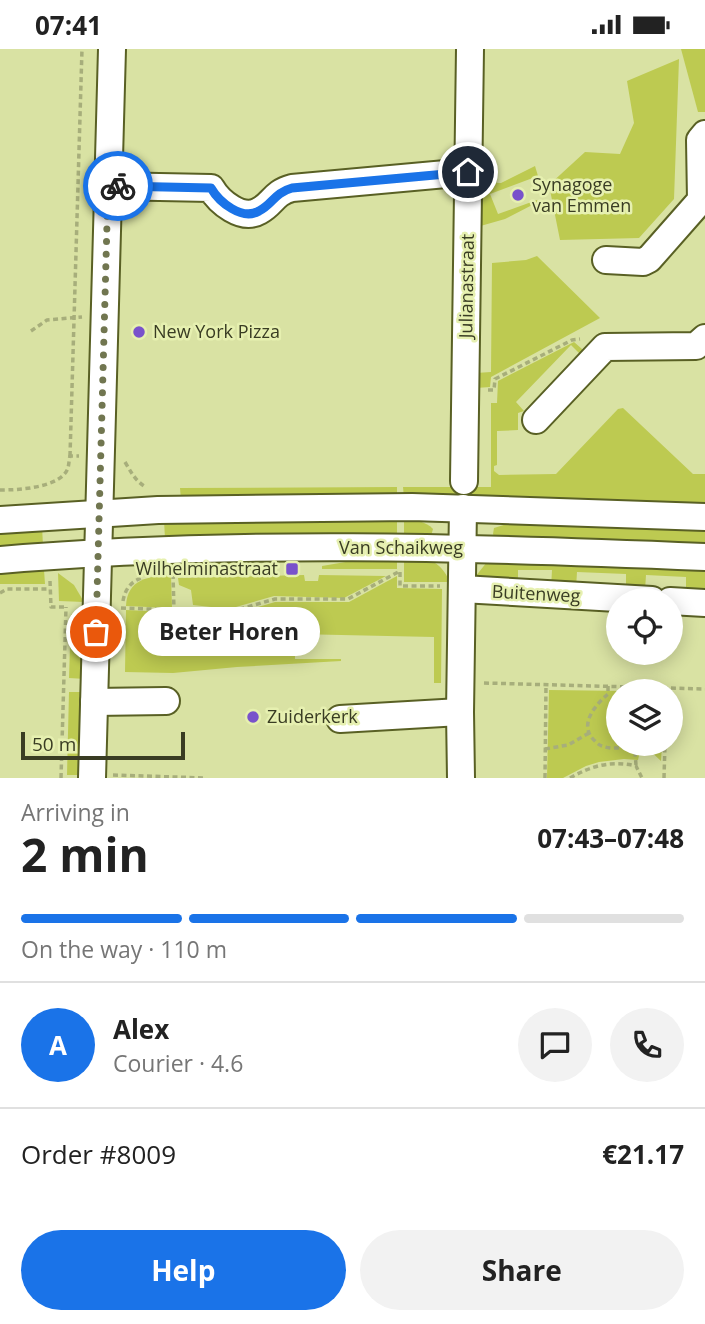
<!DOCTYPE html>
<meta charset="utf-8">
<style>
:root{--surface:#fff;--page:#f2f2f2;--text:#222;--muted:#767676;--line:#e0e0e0;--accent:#1a73e8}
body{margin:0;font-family:"Open Sans",sans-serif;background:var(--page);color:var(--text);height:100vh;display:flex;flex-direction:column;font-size:26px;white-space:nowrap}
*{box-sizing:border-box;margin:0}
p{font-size:23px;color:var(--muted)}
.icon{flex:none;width:38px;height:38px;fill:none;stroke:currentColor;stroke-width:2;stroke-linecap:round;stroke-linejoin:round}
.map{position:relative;height:729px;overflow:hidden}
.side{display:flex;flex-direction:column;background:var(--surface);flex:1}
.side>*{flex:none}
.buttons{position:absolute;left:606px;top:539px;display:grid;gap:14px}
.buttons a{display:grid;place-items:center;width:77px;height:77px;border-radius:50%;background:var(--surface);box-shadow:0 4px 18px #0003;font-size:35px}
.scale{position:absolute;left:21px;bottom:18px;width:164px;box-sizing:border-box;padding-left:7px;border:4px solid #393c23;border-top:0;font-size:19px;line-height:24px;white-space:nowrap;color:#393c23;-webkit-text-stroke:5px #e6f0b0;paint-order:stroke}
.pin{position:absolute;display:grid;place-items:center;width:60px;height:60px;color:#fff;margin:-30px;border:4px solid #fff;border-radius:50%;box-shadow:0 2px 7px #0007}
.courier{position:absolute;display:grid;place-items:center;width:70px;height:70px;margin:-35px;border:5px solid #1a73e8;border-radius:50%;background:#fff;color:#222;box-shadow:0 2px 9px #0007}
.bubble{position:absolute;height:49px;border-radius:24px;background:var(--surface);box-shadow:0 4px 18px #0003;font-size:23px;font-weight:700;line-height:49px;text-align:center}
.summary em{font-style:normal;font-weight:700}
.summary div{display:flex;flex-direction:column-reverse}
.summary{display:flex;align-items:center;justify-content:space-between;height:119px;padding:0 21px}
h1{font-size:46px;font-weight:700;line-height:52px}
.bar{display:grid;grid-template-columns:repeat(4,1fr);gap:10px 7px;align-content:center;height:84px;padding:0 21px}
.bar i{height:9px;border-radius:5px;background:var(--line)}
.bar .current{background:var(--accent)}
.bar p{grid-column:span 4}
.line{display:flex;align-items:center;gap:18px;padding:0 21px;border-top:2px solid var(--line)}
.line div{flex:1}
.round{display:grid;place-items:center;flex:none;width:74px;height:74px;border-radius:37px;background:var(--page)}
.action{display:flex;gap:14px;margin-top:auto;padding:14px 21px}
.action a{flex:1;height:80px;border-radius:42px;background:var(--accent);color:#fff;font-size:28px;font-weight:700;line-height:80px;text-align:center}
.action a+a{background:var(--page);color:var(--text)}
.status{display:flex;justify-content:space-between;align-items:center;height:49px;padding:0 35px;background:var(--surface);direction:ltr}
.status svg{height:19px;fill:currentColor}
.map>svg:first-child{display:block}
.green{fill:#bdca51}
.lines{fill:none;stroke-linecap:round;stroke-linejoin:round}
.minor-casing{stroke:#596024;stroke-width:30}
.path{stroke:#a7ae7b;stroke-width:3.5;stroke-dasharray:5 3.5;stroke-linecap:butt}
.minor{stroke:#fff;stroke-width:26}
.done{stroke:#717650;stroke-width:7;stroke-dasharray:0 12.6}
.route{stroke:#1a73e8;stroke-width:9}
.poi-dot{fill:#7952cb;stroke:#e6f0b0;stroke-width:2.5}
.labels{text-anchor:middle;stroke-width:5;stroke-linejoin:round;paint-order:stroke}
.poi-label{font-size:18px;fill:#393c23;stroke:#e6f0b0;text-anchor:start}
.street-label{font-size:18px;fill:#393c23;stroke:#e6f0b0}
</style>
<div class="status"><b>07:41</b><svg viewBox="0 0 49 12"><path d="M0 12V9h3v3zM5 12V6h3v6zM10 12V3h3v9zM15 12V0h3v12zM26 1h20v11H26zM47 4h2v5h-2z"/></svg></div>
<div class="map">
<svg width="705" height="729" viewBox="0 0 705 729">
<rect width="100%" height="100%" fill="#d9e2a3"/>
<g class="green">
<polygon points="681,0 705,0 705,63 698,63"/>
<polygon points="679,10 674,150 639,189 560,191 549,136 585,103 620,105 634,74 627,32"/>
<polygon points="535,117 538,127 490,145 498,165 537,151 538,153 505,170 477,178 477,133 501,134"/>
<polygon points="537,207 600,269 491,328 490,338 476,339 476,324 491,323 492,214 526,211"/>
<polygon points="574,293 582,300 582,307 571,296 516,353 524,362 518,364 518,381 497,382 497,416 494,417 494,422 499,426 556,425 618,360 623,359 693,425 705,425 705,458 404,449 403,438 491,438 491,354 497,354 498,332"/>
<polygon points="397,438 397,449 181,451 180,439"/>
<polygon points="397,469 397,488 165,490 164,471"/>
<path d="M404 469C413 470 427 473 433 480L431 487 404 488Z"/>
<polygon points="513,473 705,478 705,497 495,489 493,485 494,479"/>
<polygon points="42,477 43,497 0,500 0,480"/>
<polygon points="397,508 397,520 322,520 322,517 369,509"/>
<path d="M404 509C427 510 439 509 450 533H404Z"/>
<polygon points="176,510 193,510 268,518 267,521 177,523 175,522"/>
<polygon points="487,513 705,518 705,545 686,543 686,528 646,526 645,541 626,541 626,525 577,523 576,539 551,539 552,521 518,521 518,536 475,528"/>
<polygon points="44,521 45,535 0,535 0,523"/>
<polygon points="58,524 74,536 84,553 59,552"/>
<path d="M171 526 172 559 126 557C127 530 149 527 171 526Z"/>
<polygon points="304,526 305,532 318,532 319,526 386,527 344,549 274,547 229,560 193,556 191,541 179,536 178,529"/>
<polygon points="397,527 397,539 442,540 441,634 434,634 434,588 295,585 295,610 341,610 341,612 237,618 173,624 125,623 126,561 231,566 275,553 349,553"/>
<polygon points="71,565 86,565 85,630 69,629"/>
<polygon points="549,641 625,642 618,642 618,695 662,695 661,712 645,697 641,698 638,711 624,710 599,713 586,717 563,729 547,729"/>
<polygon points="69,643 84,643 81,726 67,726"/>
</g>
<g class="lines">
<defs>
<g id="minor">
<path d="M108 137 211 139C219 153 242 172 259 162 273 155 273 144 292 139L468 123"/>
<polyline points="606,211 643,213 649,210 701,151 700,91 705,85"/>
<polyline points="536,371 605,298 696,297 705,289"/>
<polyline points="464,432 470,0"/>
<polyline points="0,471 158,461 412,458 705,468"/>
<path d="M0 511C235 491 470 498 705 508"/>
<polyline points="462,540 652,551"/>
<polyline points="670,552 705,554"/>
<polyline points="94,653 166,652"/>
<polyline points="340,670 460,663"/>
<polyline points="92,729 112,0"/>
<polyline points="461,729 460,663 463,459"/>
</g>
</defs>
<use href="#minor" class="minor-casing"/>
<g class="path">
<polyline points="31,282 47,271 82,268"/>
<polyline points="488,341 494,341 495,330 572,291 580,290"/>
<polyline points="70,407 82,0"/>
<path d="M125 413C131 423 135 431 144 437"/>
<path d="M0 441C18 441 61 439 68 419 69 415 69 411 70 407H79"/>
<polyline points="173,525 174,561"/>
<polyline points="50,532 51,558 66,558"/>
<polyline points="0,544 7,540 50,540"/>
<path d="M123 552C125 540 131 532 144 528"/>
<polyline points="121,559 230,563 275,550 348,550 400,522 400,537 440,537"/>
<polyline points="484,634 705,640"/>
<path d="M608 637V645C594 657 578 677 595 692 598 695 600 697 605 698 615 701 628 697 638 695"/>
<polyline points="654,695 663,702"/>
<polyline points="545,700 568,696 589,684"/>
<polyline points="636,716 635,703 639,695"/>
<polyline points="113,726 206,729"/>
<polyline points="61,729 66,558"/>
<polyline points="545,729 546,635"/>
<path d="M570 729C591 717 611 711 636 717L642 729"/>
<polyline points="664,729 665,695"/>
</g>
<use href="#minor" class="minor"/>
</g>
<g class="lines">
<polyline class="done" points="96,583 108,137 118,137"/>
<path class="route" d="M118 137 211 139C219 153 242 172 259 162 273 155 274 144 292 139L468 123"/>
</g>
<g class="poi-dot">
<circle cx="518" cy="146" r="7"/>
<circle cx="139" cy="283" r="7"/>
<rect x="285" y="513" width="14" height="14" rx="3.5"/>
<circle cx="253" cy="668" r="7"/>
</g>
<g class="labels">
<g class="poi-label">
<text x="532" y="142">Synagoge<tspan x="532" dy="21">van Emmen</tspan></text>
<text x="153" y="289">New York Pizza</text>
<text x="278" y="526" text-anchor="end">Wilhelminastraat</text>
<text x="267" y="674">Zuiderkerk</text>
</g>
<g class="street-label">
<text transform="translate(467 237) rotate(-89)" y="6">Julianastraat</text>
<text x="401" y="505">Van Schaikweg</text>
<text transform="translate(536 545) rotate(3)" y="6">Buitenweg</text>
</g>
</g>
</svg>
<div class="buttons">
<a><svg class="icon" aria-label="locate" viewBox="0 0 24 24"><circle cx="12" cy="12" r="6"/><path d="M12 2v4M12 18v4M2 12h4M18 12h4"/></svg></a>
<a><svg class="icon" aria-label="layers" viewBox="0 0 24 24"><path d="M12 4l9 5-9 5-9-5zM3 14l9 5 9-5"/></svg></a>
</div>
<div class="scale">50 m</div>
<div class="pin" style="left:96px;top:583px;background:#ea580c"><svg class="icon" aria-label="bag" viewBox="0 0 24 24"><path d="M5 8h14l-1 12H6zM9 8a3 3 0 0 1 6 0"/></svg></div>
<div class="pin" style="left:468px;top:123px;background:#1f2937"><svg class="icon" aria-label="home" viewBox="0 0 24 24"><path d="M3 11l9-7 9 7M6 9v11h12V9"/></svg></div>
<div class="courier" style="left:118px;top:137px"><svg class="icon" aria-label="bike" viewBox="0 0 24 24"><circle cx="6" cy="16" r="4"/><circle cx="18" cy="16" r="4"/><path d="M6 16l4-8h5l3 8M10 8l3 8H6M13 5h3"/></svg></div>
<div class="bubble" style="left:138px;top:558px;width:182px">Beter Horen</div>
</div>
<section class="side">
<div class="summary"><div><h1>2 min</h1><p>Arriving in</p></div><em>07:43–07:48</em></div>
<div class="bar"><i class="current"></i><i class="current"></i><i class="current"></i><i></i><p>On the way · 110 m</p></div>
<div class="line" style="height:126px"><b class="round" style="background:var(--accent);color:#fff">A</b><div><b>Alex</b><p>Courier · 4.6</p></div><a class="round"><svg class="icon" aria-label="chat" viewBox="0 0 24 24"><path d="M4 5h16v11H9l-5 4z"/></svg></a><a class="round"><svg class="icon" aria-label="phone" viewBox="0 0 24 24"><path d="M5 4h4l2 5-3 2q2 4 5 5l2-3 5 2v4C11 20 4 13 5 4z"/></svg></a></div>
<div class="line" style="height:91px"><div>Order #8009</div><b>€21.17</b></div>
<div class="action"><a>Help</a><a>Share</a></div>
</section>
